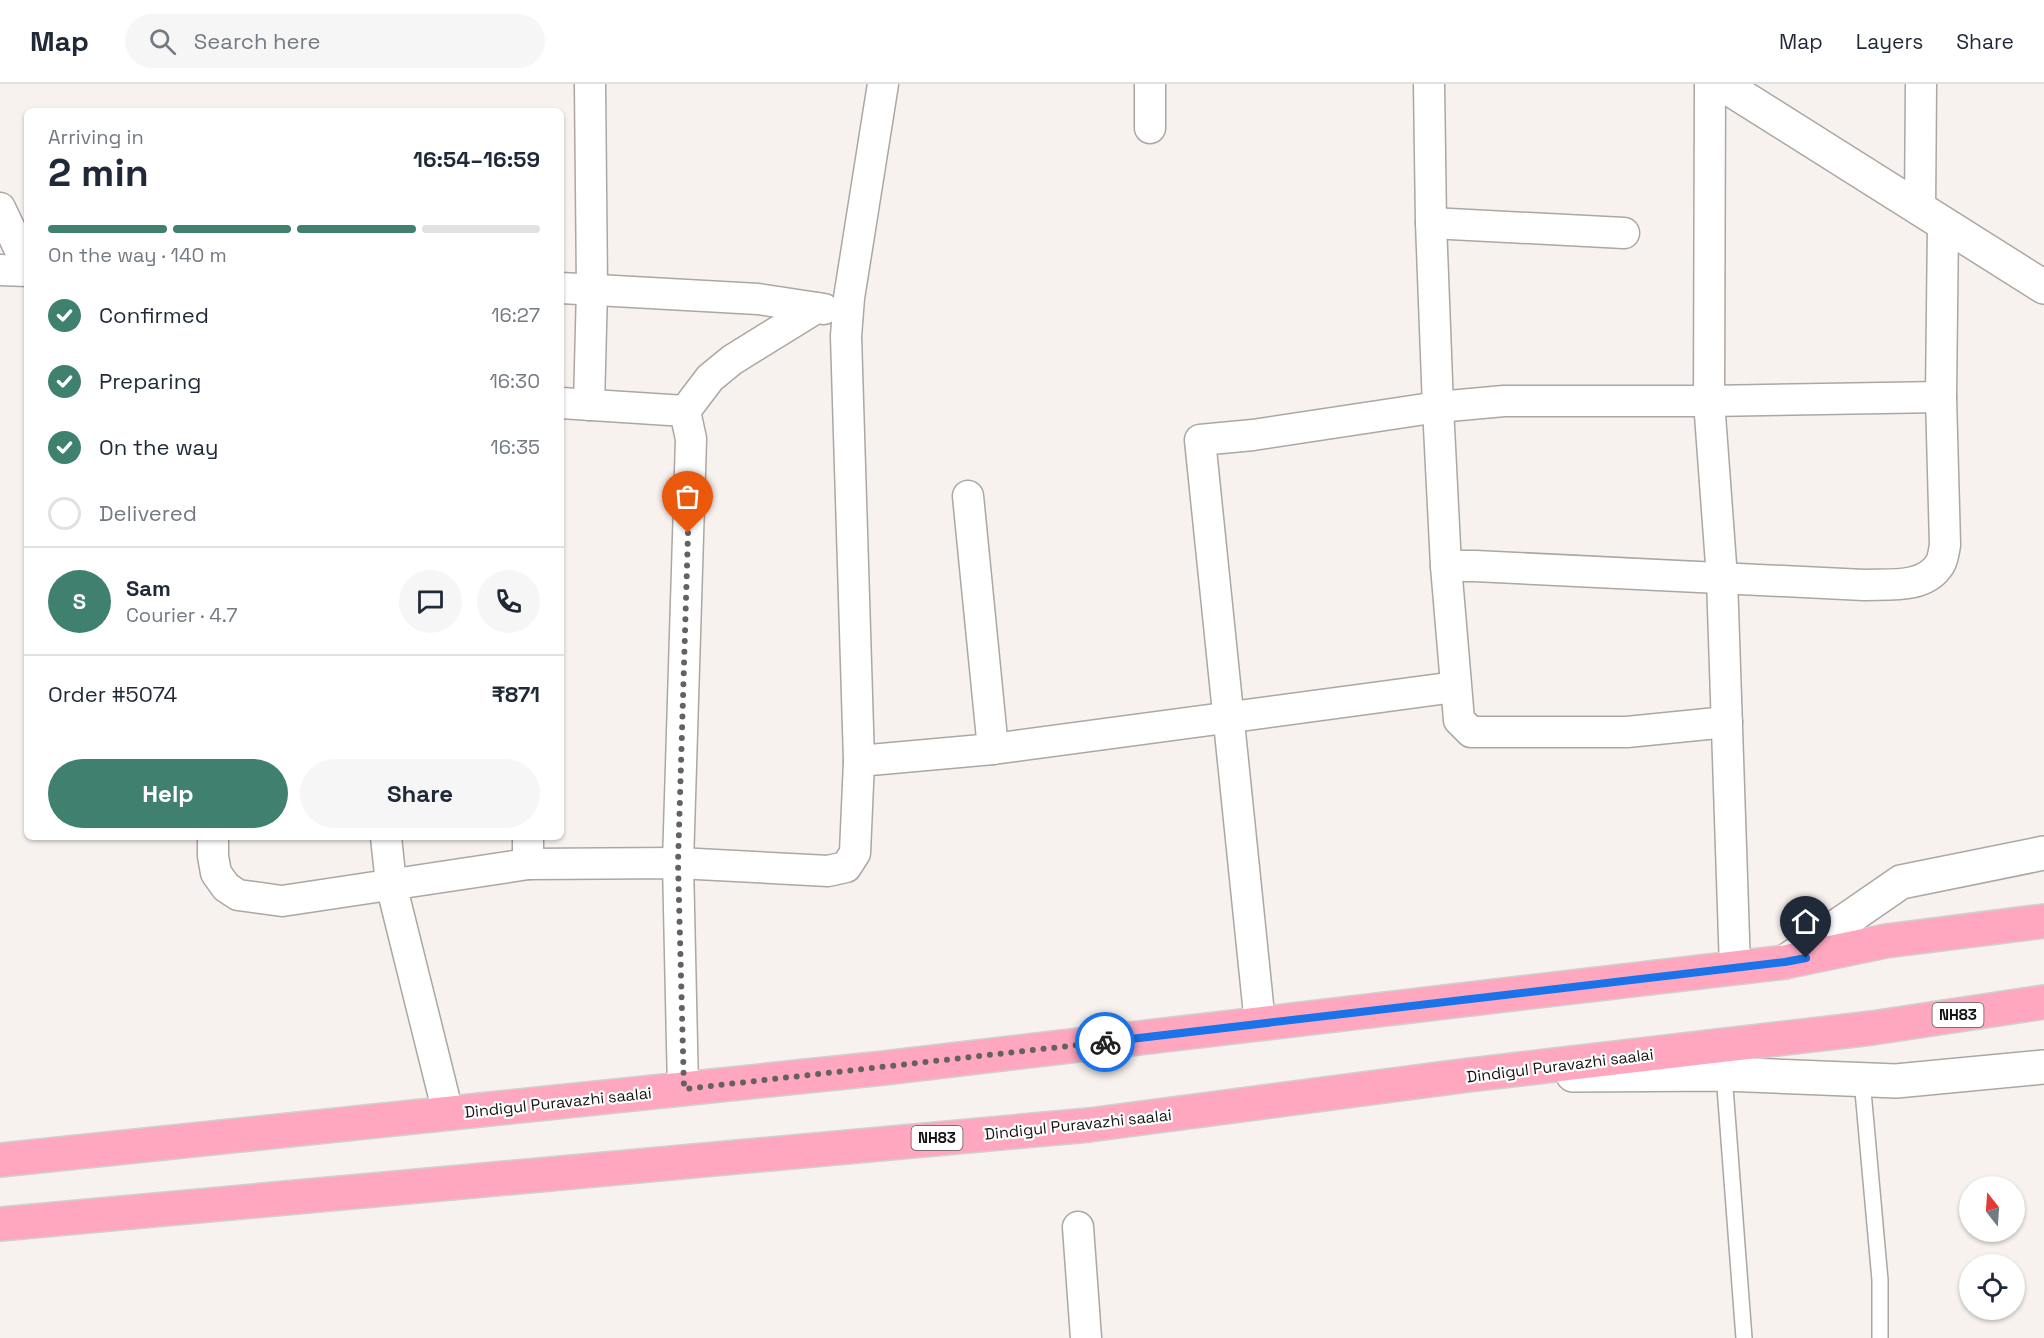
<!DOCTYPE html>
<meta charset="utf-8">
<style>
:root{--surface:#fff;--page:#f6f6f7;--text:#1f2937;--muted:#747a83;--line:#e0e1e3;--accent:#40806f}
body{margin:0;font-family:"Space Grotesk",sans-serif;background:var(--page);color:var(--text);height:100vh;display:flex;flex-direction:column;font-size:22px;white-space:nowrap}
*{box-sizing:border-box;margin:0}
p{font-size:20px;color:var(--muted)}
.icon{flex:none;width:33px;height:33px;fill:none;stroke:currentColor;stroke-width:2;stroke-linecap:round;stroke-linejoin:round}
.map{position:relative;flex:1;overflow:hidden}
.drawer{position:absolute;left:24px;top:24px;width:540px;height:732px;display:flex;flex-direction:column;background:var(--surface);border-radius:9px;box-shadow:0 2px 4px #0004}
.drawer>*{flex:none}
.needle{width:39px;rotate:343deg}
.fabs{position:absolute;left:1959px;top:1092px;display:grid;gap:12px}
.fabs a{display:grid;place-items:center;width:66px;height:66px;border-radius:50%;background:var(--surface);box-shadow:0 2px 4px #0004;font-size:30px}
.pin{position:absolute;display:grid;place-items:center;width:51px;height:51px;color:#fff;margin:-62px -26px;border-radius:50% 50% 50% 0;rotate:-45deg;box-shadow:0 0 6px #0007}
.pin .icon{rotate:45deg}
.courier{position:absolute;display:grid;place-items:center;width:60px;height:60px;margin:-30px;border:4px solid #1a73e8;border-radius:50%;background:#fff;color:#222;box-shadow:0 2px 8px #0007}
.head em{font-style:normal;font-weight:600}
.head div{display:flex;flex-direction:column-reverse}
.head{display:flex;align-items:center;justify-content:space-between;height:102px;padding:0 24px}
h1{font-size:39px;font-weight:600;line-height:45px}
.bar{display:grid;grid-template-columns:repeat(4,1fr);gap:9px 6px;align-content:center;height:72px;padding:0 24px}
.bar i{height:8px;border-radius:4px;background:var(--line)}
.bar .current{background:var(--accent)}
.bar p{grid-column:span 4}
.line{display:flex;align-items:center;gap:15px;padding:0 24px;border-top:2px solid var(--line)}
.line div{flex:1}
.round{display:grid;place-items:center;flex:none;width:63px;height:63px;border-radius:32px;background:var(--page)}
ol{padding:0 24px;list-style:none}
li{display:flex;align-items:center;gap:18px;height:66px}
li p{margin-inline-start:auto}
li .icon{padding:6px;border-radius:50%;background:var(--accent);color:#fff;stroke-width:4}
li:last-child{color:var(--muted)}
li i{width:33px;height:33px;border:3px solid var(--line);border-radius:50%}
.cta{display:flex;gap:12px;margin-top:auto;padding:12px 24px}
.cta a{flex:1;height:69px;border-radius:36px;background:var(--accent);color:#fff;font-size:24px;font-weight:600;line-height:69px;text-align:center}
.cta a+a{background:var(--page);color:var(--text)}
header{display:flex;align-items:center;gap:36px;box-sizing:border-box;height:84px;padding:0 30px;background:var(--surface);border-bottom:2px solid var(--line)}
header strong{font-size:28px}
nav{display:flex;gap:33px;margin-inline-start:auto;font-size:21px}
.search{width:420px;height:54px;background:var(--page);display:flex;align-items:center;gap:15px;box-sizing:border-box;padding:0 21px;border-radius:33px;color:var(--muted);font-size:22px}
.map>svg:first-child{display:block}
.lines{fill:none;stroke-linecap:round;stroke-linejoin:round}
.lane-casing{stroke:#aca6a4;stroke-width:18}
.street-casing{stroke:#aca6a4;stroke-width:33}
.secondary-casing{stroke:#aca6a4;stroke-width:36}
.highway-casing{stroke:#d0d0d0;stroke-width:36}
.lane{stroke:#fff;stroke-width:15}
.street{stroke:#fff;stroke-width:30}
.secondary{stroke:#fff;stroke-width:33}
.highway{stroke:#fea7bf;stroke-width:33}
.done{stroke:#64615f;stroke-width:6;stroke-dasharray:0 10.8}
.route{stroke:#1a73e8;stroke-width:8}
.labels{text-anchor:middle;stroke-width:4.5;stroke-linejoin:round;paint-order:stroke}
.shield{fill:#fff;stroke:#5b5a59;stroke-width:1.5}
.shield-label{font-size:15px;font-weight:bold;fill:#151312}
.street-label{font-size:16px;fill:#151312;stroke:#fff}
</style>
<header>
<strong>Map</strong>
<div class="search"><svg class="icon" aria-label="search" viewBox="0 0 24 24"><circle cx="10" cy="10" r="6"/><path d="M15 15l6 6"/></svg>Search here</div>
<nav><a>Map</a><a>Layers</a><a>Share</a></nav>
</header>
<div class="map">
<svg width="2044" height="1254" viewBox="0 0 2044 1254">
<rect width="100%" height="100%" fill="#f8f2ef"/>
<g class="lines">
<defs>
<g id="lane">
<polyline points="1724,990 1744,1254"/>
<polyline points="1862,996 1880,1196 1880,1254"/>
</g>
<g id="street">
<polyline points="1150,0 1150,44"/>
<polyline points="1429,0 1431,139 1438,323 1446,482 1459,636 1471,648 1627,648 1727,638"/>
<polyline points="1710,0 1709,317 1722,494 1735,884"/>
<polyline points="0,124 27,181"/>
<polyline points="1920,126 1921,0"/>
<polyline points="1431,139 1624,149"/>
<polyline points="0,186 27,187"/>
<polyline points="561,204 758,215 824,225"/>
<polyline points="561,319 685,327"/>
<polyline points="589,321 592,205 590,0"/>
<polyline points="968,412 993,665"/>
<path d="M1446 482H1475L1864 501C1889 500 1925 505 1940 480 1943 475 1944 467 1945 461L1941 313 1943 140"/>
<polyline points="859,677 993,665 1455,603"/>
<polyline points="213,753 213,772 216,789 226,803 238,811 282,817 528,780 678,779 828,787 846,783 855,769 859,677 846,252 849,214 883,0"/>
<polyline points="386,753 391,800 448,1029"/>
<polyline points="528,780 528,753"/>
<polyline points="1260,940 1200,356 1253,351 1438,323 1504,317 1709,317 1941,313"/>
<polyline points="683,1005 678,779 691,355 685,327 710,294 732,276 816,224"/>
<polyline points="1078,1143 1086,1254"/>
</g>
<g id="secondary">
<polyline points="1722,0 2044,203"/>
<polyline points="1785,878 1901,798 2044,769"/>
<polyline points="1573,991 1724,990 1896,997 2044,983"/>
</g>
<g id="highway">
<polyline points="0,1076 884,984 1785,878 1886,857 2044,837"/>
<polyline points="0,1140 1089,1041 1469,991 1872,944 2044,918"/>
</g>
</defs>
<use href="#lane" class="lane-casing"/>
<use href="#street" class="street-casing"/>
<use href="#secondary" class="secondary-casing"/>
<use href="#highway" class="highway-casing"/>
<use href="#lane" class="lane"/>
<use href="#street" class="street"/>
<use href="#secondary" class="secondary"/>
<use href="#highway" class="highway"/>
</g>
<g class="lines">
<polyline class="done" points="688,449 678,779 684,1005 1105,958"/>
<polyline class="route" points="1105,958 1785,878 1806,874"/>
</g>
<g class="labels">
<g class="shield">
<rect x="1932.5" y="919" width="51" height="24" rx="4.5"/>
<rect x="911.5" y="1042" width="51" height="24" rx="4.5"/>
</g>
<g class="shield-label">
<text x="1958" y="936">NH83</text>
<text x="937" y="1059">NH83</text>
</g>
<g class="street-label">
<text transform="translate(1560 981) rotate(-7)" y="6">Dindigul Puravazhi saalai</text>
<text transform="translate(558 1018) rotate(-6)" y="6">Dindigul Puravazhi saalai</text>
<text transform="translate(1078 1040) rotate(-6)" y="6">Dindigul Puravazhi saalai</text>
</g>
</g>
</svg>
<div class="fabs">
<a><svg class="needle" viewBox="-14 -14 28 28"><path d="M0-13l5 13h-10z" fill="#e53935"/><path d="M0 13l5-13h-10z" fill="#747a83"/></svg></a>
<a><svg class="icon" aria-label="locate" viewBox="0 0 24 24"><circle cx="12" cy="12" r="6"/><path d="M12 2v4M12 18v4M2 12h4M18 12h4"/></svg></a>
</div>
<div class="pin" style="left:688px;top:449px;background:#ea580c"><svg class="icon" aria-label="bag" viewBox="0 0 24 24"><path d="M5 8h14l-1 12H6zM9 8a3 3 0 0 1 6 0"/></svg></div>
<div class="pin" style="left:1806px;top:874px;background:#1f2937"><svg class="icon" aria-label="home" viewBox="0 0 24 24"><path d="M3 11l9-7 9 7M6 9v11h12V9"/></svg></div>
<div class="courier" style="left:1105px;top:958px"><svg class="icon" aria-label="bike" viewBox="0 0 24 24"><circle cx="6" cy="16" r="4"/><circle cx="18" cy="16" r="4"/><path d="M6 16l4-8h5l3 8M10 8l3 8H6M13 5h3"/></svg></div>
<section class="drawer">
<div class="head"><div><h1>2 min</h1><p>Arriving in</p></div><em>16:54–16:59</em></div>
<div class="bar"><i class="current"></i><i class="current"></i><i class="current"></i><i></i><p>On the way · 140 m</p></div>
<ol>
<li><svg class="icon" aria-label="check" viewBox="0 0 24 24"><path d="M5 12l5 5 9-10"/></svg>Confirmed<p>16:27</p></li>
<li><svg class="icon" aria-label="check" viewBox="0 0 24 24"><path d="M5 12l5 5 9-10"/></svg>Preparing<p>16:30</p></li>
<li><svg class="icon" aria-label="check" viewBox="0 0 24 24"><path d="M5 12l5 5 9-10"/></svg>On the way<p>16:35</p></li>
<li><i></i>Delivered</li>
</ol>
<div class="line" style="height:108px"><b class="round" style="background:var(--accent);color:#fff">S</b><div><b>Sam</b><p>Courier · 4.7</p></div><a class="round"><svg class="icon" aria-label="chat" viewBox="0 0 24 24"><path d="M4 5h16v11H9l-5 4z"/></svg></a><a class="round"><svg class="icon" aria-label="phone" viewBox="0 0 24 24"><path d="M5 4h4l2 5-3 2q2 4 5 5l2-3 5 2v4C11 20 4 13 5 4z"/></svg></a></div>
<div class="line" style="height:78px"><div>Order #5074</div><b>₹871</b></div>
<div class="cta"><a>Help</a><a>Share</a></div>
</section>
</div>
